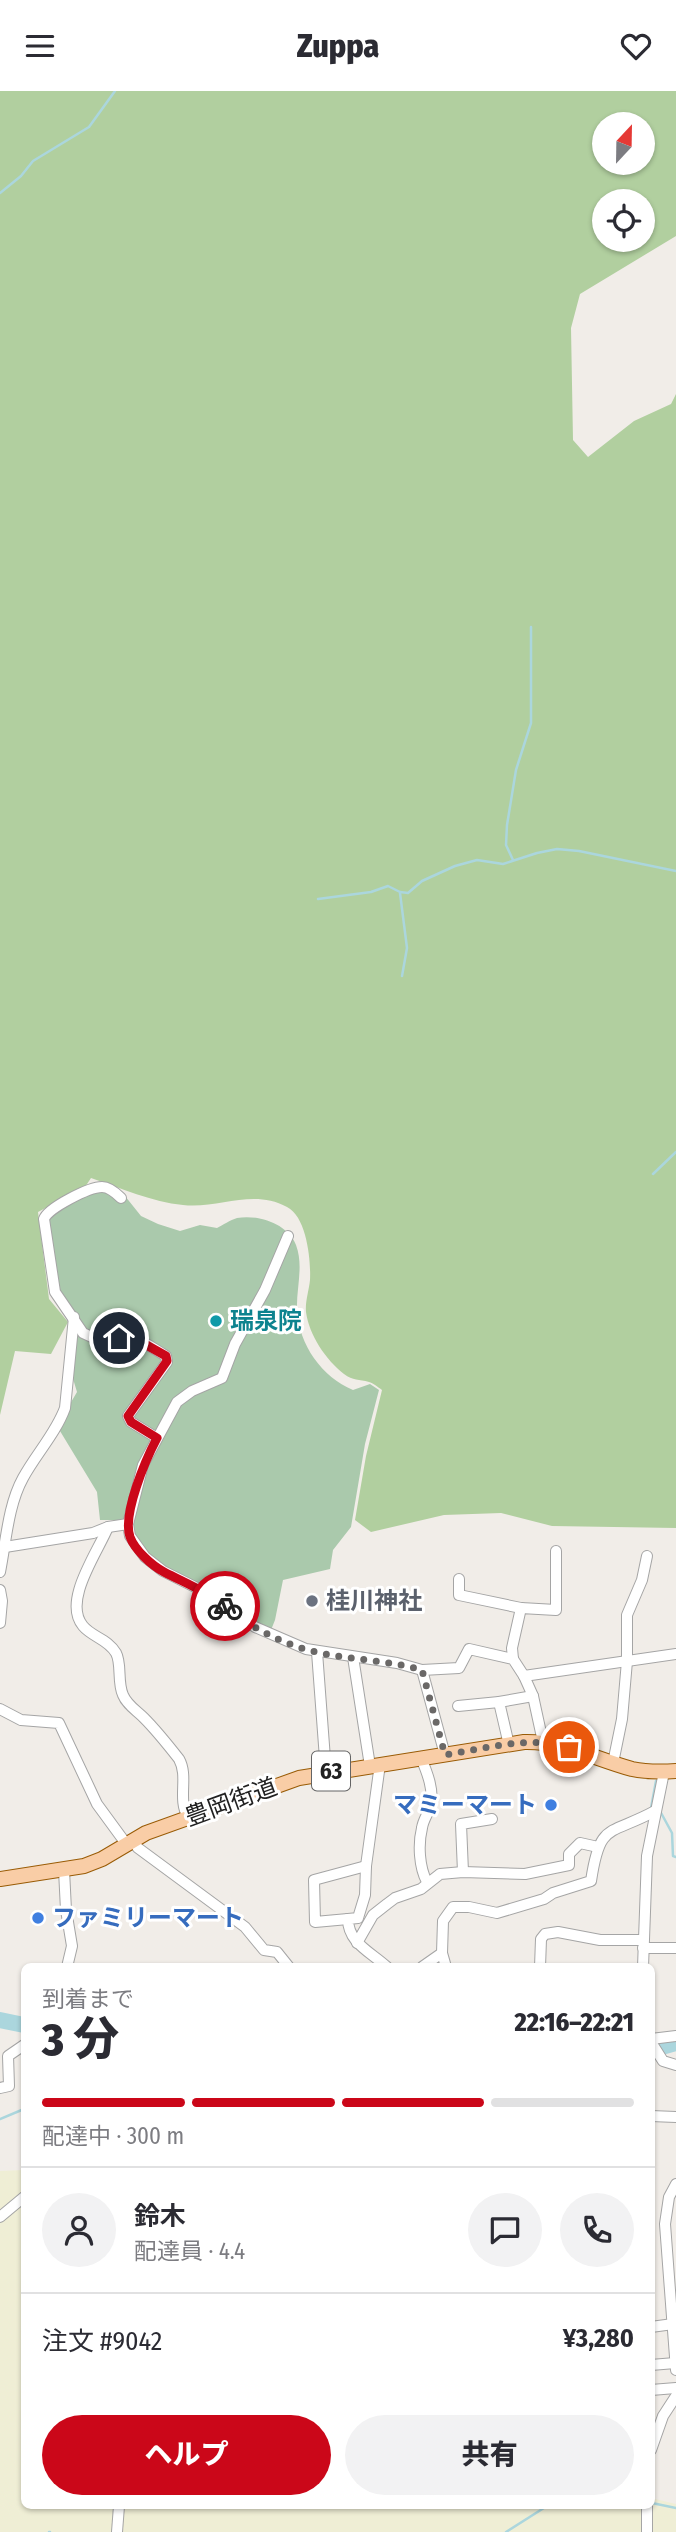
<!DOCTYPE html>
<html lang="ja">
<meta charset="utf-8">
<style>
:root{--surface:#fff;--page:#f2f2f3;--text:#2b2b33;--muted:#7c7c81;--line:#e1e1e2;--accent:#cb0719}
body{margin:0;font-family:"Fira Sans Condensed","Noto Sans JP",sans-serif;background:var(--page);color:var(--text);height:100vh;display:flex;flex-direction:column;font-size:26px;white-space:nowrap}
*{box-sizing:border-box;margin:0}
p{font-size:23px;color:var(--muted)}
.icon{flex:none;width:38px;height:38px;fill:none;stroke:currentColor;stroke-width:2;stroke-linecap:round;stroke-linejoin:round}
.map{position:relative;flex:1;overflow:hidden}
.side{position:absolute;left:21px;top:1872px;width:634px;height:546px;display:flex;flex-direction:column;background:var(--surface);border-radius:10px;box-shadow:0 2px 5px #0004}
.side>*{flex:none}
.needle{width:46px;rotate:22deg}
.tools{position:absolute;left:592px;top:21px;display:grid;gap:14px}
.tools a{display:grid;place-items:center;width:63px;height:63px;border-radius:50%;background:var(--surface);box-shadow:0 2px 5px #0004;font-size:35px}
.pin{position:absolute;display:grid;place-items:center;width:60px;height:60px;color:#fff;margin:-30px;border:4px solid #fff;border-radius:50%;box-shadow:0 2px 7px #0007}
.courier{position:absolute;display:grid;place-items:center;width:70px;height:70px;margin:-35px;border:5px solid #cb0719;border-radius:50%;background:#fff;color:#222;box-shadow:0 2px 9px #0007}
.overview em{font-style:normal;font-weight:800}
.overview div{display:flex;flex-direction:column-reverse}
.overview{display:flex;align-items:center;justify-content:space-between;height:119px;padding:0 21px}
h1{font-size:46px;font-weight:800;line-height:52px}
.bar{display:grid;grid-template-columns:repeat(4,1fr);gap:10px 7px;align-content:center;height:84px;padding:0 21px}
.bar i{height:9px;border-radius:5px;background:var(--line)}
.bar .selected{background:var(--accent)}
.bar p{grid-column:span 4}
.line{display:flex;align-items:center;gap:18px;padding:0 21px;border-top:2px solid var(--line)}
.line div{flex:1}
.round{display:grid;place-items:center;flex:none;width:74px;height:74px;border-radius:37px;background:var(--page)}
.cta{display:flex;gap:14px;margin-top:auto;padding:14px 21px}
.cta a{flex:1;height:80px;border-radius:42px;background:var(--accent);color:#fff;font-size:28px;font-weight:800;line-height:80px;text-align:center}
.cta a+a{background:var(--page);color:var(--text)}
header{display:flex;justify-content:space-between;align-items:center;height:91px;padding:0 21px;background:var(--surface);font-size:32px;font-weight:800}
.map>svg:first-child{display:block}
.farmland{fill:#efeed5}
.forest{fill:#b1cf9f;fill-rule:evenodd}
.cemetery{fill:#aac9ac}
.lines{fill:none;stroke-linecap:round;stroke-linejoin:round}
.stream{stroke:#abd6dd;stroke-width:2.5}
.river{stroke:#abd6dd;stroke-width:16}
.minor-casing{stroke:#a5a5a5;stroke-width:12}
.major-casing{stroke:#995b05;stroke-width:16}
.minor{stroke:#fff;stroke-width:10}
.major{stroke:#f9cda6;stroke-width:14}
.done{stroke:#6a6867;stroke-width:7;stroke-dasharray:0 12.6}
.route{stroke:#cb0719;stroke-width:9}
.culture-dot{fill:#0f9aa8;stroke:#fff;stroke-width:2.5}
.worship-dot{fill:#6b7280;stroke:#fff;stroke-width:2.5}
.shop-dot{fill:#3f7fe0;stroke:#fff;stroke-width:2.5}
.labels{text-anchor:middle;stroke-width:6;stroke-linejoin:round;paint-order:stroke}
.shield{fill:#fff;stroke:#646464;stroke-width:2}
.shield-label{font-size:23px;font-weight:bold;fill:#212121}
.culture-label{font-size:24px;font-weight:bold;fill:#0d838f;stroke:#fff;text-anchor:start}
.worship-label{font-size:24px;font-weight:bold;fill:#5b616d;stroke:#fff;text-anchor:start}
.street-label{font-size:24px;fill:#212121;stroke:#fff}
.shop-label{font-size:24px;font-weight:bold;fill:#366cbe;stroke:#fff;text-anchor:end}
</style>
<header><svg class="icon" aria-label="menu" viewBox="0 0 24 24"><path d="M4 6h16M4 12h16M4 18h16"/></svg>Zuppa<svg class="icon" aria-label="heart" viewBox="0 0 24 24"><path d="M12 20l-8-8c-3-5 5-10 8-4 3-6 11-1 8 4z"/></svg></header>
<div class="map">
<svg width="676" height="2441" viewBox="0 0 676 2441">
<rect width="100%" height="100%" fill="#f1ede8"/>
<polygon class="farmland" points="24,2079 24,2415 651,2415 651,2407 676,2413 676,2441 0,2441 0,2080"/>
<path class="forest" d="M0 0H676V145L580 203 571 237 573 349 588 366 634 330 671 313 676 303V1437L552 1435 501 1422 444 1424 371 1441 355 1429 366 1365 382 1299C378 1296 373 1292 369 1291 359 1288 353 1290 344 1283 326 1269 309 1244 306 1221 305 1211 309 1199 310 1189 311 1170 307 1126 287 1116 253 1097 219 1118 183 1114 152 1111 121 1097 91 1087L85 1096 38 1121 49 1208 68 1231 51 1263 15 1260 0 1324ZM604 33H642V72H604ZM604 110H642V149H604Z"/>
<path class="cemetery" d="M91 1097 125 1105 141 1125 158 1133 180 1140 200 1134 217 1137C223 1134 230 1129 237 1127 258 1123 288 1133 296 1154 304 1175 296 1198 297 1219 299 1254 322 1286 353 1299L370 1293 379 1299 365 1353 351 1436 333 1459 330 1478 283 1489 275 1529 271 1539 157 1472 118 1429H100L97 1401 60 1340 68 1324 67 1318 77 1301 71 1281 76 1234 52 1202 44 1120Z"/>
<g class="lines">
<g class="stream">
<polyline points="0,102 21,85 33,70 89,36 115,0"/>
<polyline points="513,769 506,754 507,734 516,679 531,632 531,536"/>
<polyline points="400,802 407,857 402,885"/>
<polyline points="318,808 371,801 388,795 400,801 408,802 422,790 455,775 477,769 503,773 537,762 557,758 579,760 676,780"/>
<polyline points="653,1083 676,1061"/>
<polyline points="651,1717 656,1690"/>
<polyline points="660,1720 672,1742 673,1765 676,1766"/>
<polyline points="0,2028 24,2018"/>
<polyline points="652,2412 676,2417"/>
<polyline points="49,2441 50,2441"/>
<polyline points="506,2441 547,2415"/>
</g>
<g class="river">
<polyline points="0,1929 24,1934"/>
<polyline points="651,1959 676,1952"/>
</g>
<defs>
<g id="minor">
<path d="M121 1107C116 1102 109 1096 102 1096 89 1096 48 1117 44 1128L55 1201 83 1242 105 1252C135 1241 141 1250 166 1265L167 1271 128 1325 131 1331 157 1347"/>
<polyline points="288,1145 265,1199 235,1253 222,1287 192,1300 177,1311 143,1374 128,1433 130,1445 145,1466 163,1480 213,1505 255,1536 306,1558 397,1572 422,1579 459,1577 469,1558 513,1568 524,1585 676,1563"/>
<path d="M108 1436C98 1461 62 1510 83 1535 92 1546 108 1548 116 1562 122 1573 117 1591 123 1604 127 1614 136 1619 144 1627 157 1640 168 1654 179 1668 189 1686 177 1708 188 1726"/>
<polyline points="5,1456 93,1442 108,1436 128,1433"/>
<path d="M0 1481C6 1451 8 1414 23 1387 36 1363 56 1342 65 1317L74 1226"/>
<polyline points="459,1488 459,1504 521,1517"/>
<polyline points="0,1499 2,1510 0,1532"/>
<polyline points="317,1561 326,1681"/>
<polyline points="353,1566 370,1675"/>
<polyline points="513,1568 512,1557 521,1517 556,1519 556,1460"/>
<polyline points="422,1579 445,1664"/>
<polyline points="524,1585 533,1605 543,1651"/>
<polyline points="458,1615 499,1611"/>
<polyline points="0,1618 21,1629 59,1632 97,1713 127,1754"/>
<polyline points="509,1654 499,1611 533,1605"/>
<path d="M421 1667C427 1681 435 1701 430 1716 428 1723 423 1729 422 1737 418 1753 419 1776 427 1791"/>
<polyline points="613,1672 622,1628 627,1570 627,1524 642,1489 647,1465"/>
<path d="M380 1673 366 1775 365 1804 358 1827 348 1828C348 1852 371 1861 387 1876"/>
<polyline points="133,1750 138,1757 245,1836 264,1859 277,1861 289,1876"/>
<polyline points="64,1779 66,1819 72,1855 67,1876"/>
<polyline points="463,1781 461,1733 492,1728"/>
<polyline points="348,1828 315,1831 314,1789 366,1775"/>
<polyline points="357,1852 373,1824 387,1813 395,1807 421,1798 440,1783 463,1781 525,1783 569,1774 569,1763 580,1752 598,1756"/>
<polyline points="643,1857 676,1857"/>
<polyline points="442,1862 446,1876"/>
<path d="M422 1876 442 1862 443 1830 453 1816H469L497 1822 544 1808 553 1802 591 1790C600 1730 609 1745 655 1720"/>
<polyline points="540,1876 541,1848 545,1843 558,1841 600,1849 643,1849"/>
<polyline points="643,1876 647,1765 664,1681"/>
<polyline points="651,1948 676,1945"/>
<polyline points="651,1951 663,1970 676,1974"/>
<polyline points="0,1997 9,1995 8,1965 24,1954"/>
<polyline points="651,2025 676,2026"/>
<polyline points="676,2093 669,2106 665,2133 676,2279"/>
<polyline points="0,2126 24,2106"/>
<polyline points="651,2236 673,2233"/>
<polyline points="651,2274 675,2272"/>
<polyline points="651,2299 676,2297"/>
<polyline points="651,2359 663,2325 676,2305"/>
<polyline points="647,2415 647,2441"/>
<polyline points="117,2441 119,2415"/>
</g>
<path id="major" d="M0 1788 84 1775 102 1768 146 1742 299 1687 524 1651C563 1650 595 1668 632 1678 646 1681 661 1681 676 1680"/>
</defs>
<use href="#minor" class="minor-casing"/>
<use href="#major" class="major-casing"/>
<use href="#minor" class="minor"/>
<use href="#major" class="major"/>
</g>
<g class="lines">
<path class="done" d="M225 1515C250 1536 284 1554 316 1561 351 1569 387 1569 422 1579L445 1664C486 1657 528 1645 569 1656"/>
<path class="route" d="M119 1247H134L166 1265 167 1270 128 1325 131 1331 157 1347C146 1368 122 1423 130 1446 135 1459 151 1474 164 1481 185 1492 206 1500 225 1515"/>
</g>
<circle class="culture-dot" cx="216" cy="1230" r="7"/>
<circle class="worship-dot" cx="312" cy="1510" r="7"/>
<g class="shop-dot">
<circle cx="551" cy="1714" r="7"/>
<circle cx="38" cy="1827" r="7"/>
</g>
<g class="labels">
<rect class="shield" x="312" y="1660.5" width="38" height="39" rx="5"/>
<g class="shield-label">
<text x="331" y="1688">63</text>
</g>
<g class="culture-label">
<text x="230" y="1238">瑞泉院</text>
</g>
<g class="worship-label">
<text x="326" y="1518">桂川神社</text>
</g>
<g class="street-label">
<text transform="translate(231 1711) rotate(-20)" y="8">豊岡街道</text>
</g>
<g class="shop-label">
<text x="537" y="1722">マミーマート</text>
<text x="52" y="1835" text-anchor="start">ファミリーマート</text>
</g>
</g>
</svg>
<div class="tools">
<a><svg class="needle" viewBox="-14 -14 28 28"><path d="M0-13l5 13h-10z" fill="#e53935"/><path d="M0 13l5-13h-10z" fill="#7c7c81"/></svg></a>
<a><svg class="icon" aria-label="locate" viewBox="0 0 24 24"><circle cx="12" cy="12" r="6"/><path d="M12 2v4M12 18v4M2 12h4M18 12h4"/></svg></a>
</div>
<div class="pin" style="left:569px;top:1656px;background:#ea580c"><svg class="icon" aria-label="bag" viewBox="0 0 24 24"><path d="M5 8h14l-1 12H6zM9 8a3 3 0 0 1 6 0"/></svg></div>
<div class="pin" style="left:119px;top:1247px;background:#1f2937"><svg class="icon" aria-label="home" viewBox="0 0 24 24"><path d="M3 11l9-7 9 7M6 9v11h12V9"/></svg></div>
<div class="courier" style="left:225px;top:1515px"><svg class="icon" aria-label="bike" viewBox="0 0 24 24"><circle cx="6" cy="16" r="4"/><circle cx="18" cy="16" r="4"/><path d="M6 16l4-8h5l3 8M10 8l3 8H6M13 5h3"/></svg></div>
<section class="side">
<div class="overview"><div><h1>3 分</h1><p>到着まで</p></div><em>22:16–22:21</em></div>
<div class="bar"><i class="selected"></i><i class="selected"></i><i class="selected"></i><i></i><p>配達中 · 300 m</p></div>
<div class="line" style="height:126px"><a class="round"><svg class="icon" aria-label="person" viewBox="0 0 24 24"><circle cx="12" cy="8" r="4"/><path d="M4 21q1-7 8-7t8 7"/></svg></a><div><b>鈴木</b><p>配達員 · 4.4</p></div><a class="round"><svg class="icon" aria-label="chat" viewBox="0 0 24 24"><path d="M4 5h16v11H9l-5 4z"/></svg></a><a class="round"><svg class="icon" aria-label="phone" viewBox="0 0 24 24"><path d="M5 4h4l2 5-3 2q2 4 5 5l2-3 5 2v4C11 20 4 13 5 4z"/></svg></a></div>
<div class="line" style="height:91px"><div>注文 #9042</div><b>¥3,280</b></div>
<div class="cta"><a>ヘルプ</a><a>共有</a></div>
</section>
</div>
